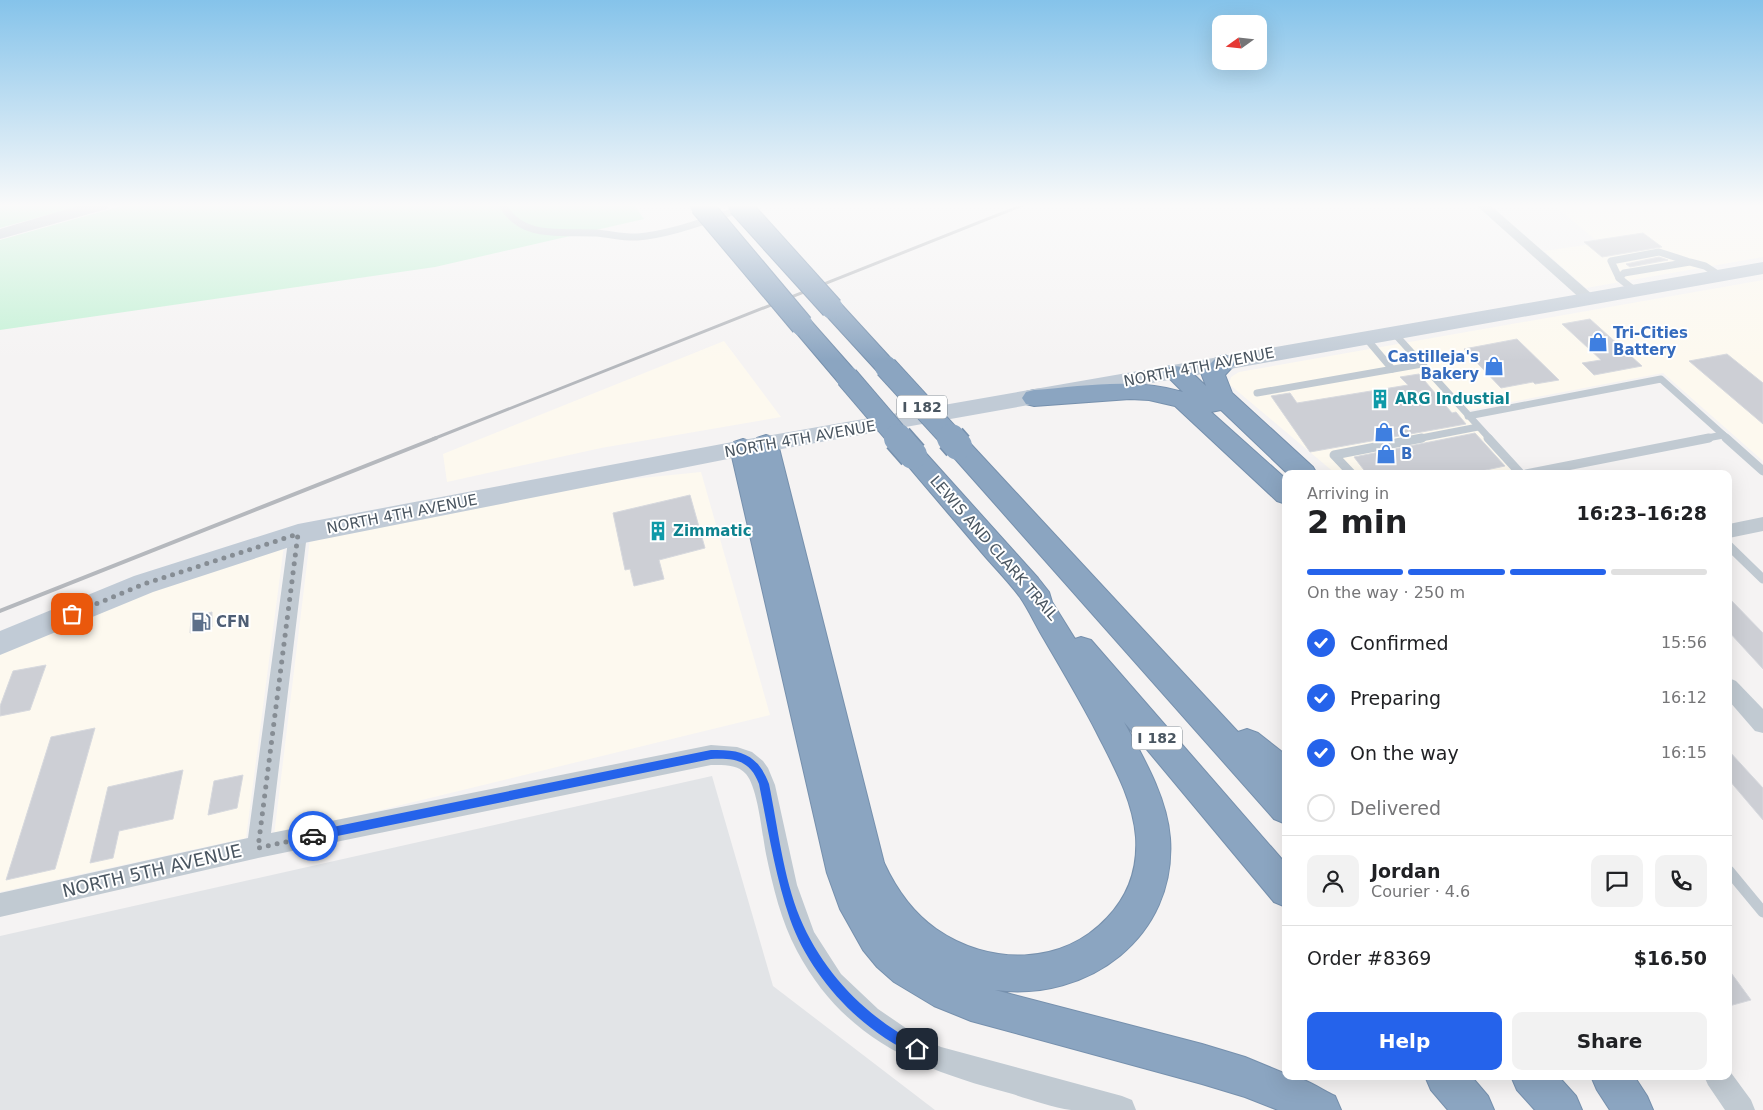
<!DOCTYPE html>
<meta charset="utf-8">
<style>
:root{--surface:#fff;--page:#f2f2f2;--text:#202124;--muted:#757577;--line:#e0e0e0;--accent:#2563eb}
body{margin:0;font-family:"DejaVu Sans",sans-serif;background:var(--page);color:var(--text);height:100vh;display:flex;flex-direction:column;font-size:19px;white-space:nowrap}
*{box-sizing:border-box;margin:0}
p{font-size:16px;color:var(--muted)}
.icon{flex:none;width:28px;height:28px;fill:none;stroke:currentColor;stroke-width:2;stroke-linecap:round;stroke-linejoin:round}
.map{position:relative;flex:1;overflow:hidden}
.side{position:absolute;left:1282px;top:470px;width:450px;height:610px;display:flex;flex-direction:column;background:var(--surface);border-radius:10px;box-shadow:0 5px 20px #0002}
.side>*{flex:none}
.needle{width:32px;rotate:255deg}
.fabs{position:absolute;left:1212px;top:15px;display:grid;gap:10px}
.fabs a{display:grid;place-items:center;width:55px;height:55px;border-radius:10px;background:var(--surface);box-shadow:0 5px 20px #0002;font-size:25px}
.pin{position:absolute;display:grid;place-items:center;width:42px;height:42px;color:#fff;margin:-21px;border-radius:10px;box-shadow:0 2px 8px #0006}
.courier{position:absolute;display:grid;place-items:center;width:50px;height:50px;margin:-25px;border:4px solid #2563eb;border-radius:50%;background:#fff;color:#222;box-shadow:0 1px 6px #0007}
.overview em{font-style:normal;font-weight:700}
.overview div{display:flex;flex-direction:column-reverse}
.overview{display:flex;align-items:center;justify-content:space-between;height:85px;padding:0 25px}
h1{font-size:32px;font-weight:700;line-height:38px}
.bar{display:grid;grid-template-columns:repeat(4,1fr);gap:8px 5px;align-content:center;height:60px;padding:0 25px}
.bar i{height:6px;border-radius:4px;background:var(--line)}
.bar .selected{background:var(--accent)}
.bar p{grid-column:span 4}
.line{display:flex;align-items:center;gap:12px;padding:0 25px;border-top:1px solid var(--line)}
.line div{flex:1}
.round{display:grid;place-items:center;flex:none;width:52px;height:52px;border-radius:10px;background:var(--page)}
ol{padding:0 25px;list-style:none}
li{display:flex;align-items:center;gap:15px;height:55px}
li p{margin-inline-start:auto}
li .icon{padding:5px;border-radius:50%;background:var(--accent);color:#fff;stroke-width:4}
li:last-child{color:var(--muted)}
li i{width:28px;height:28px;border:2px solid var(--line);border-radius:50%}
.primary-button{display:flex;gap:10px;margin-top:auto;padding:10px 25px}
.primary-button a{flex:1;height:58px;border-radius:10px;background:var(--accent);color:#fff;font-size:20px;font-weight:700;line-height:58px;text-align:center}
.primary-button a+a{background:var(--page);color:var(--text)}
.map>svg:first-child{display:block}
.commercial{fill:#fdf9ef}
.airport{fill:#e2e4e7}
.green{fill:#c3f1d5}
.building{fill:#cdcfd5;stroke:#d7d9de}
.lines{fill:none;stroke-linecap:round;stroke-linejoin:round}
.motorway-casing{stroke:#7690ad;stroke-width:2}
.service-far2{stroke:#c1cad2;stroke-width:7}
.service-far1{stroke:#c1cad2;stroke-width:9}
.service{stroke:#c1cad2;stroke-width:11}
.minor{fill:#c1cad2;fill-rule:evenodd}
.tertiary{fill:#c1cad2;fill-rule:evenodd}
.secondary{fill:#c1cbd6;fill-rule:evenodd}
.motorway{fill:#8ba5c1;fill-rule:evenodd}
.rail-far1{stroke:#b5b8bd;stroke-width:3}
.rail{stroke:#b5b8bd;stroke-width:4}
.motorway-bridge-far1-casing{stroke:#7690ad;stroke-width:24;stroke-linecap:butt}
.motorway-bridge-casing{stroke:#7690ad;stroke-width:31;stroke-linecap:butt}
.motorway-bridge-far1{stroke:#8ba5c1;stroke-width:22}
.motorway-bridge{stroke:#8ba5c1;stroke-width:28}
.route{fill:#2563eb}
.done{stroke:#868d94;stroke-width:5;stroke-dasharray:0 9}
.labels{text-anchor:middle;stroke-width:4;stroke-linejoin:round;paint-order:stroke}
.shield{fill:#fff;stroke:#808990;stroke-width:1}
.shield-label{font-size:14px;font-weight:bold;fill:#4a5661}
.shop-label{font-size:15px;font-weight:bold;fill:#366cbe;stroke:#fff;text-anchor:start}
.street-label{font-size:15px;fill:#4a5661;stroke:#fff}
.culture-label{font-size:15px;font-weight:bold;fill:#0d838f;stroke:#fff;text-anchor:start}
.service-label{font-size:15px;font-weight:bold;fill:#4e5e75;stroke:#fff;text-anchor:start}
.near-street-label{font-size:18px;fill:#4a5661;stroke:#fff}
</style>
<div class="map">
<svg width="1763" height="1110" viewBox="0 0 1763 1110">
<rect width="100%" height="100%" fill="#f5f3f3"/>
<g class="commercial">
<polygon points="1554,205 1763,205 1763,257 1586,288 1544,251 1599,243"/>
<polygon points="1763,280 1763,461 1663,373 1464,411 1517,474 1336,474 1229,384 1231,377 1239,372"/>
<polygon points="724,341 781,417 601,448 447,482 443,454"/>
<polygon points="701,472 770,715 274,836 310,539 612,481"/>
<polygon points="284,545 246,838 0,892 0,650 152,589"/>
</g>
<polygon class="airport" points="712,776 773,986 935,1110 0,1110 0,936"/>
<g class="green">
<polygon points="0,205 83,205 0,228"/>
<polygon points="125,205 634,205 644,219 435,267 0,330 0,240"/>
</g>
<g class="building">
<polygon points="1643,233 1662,247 1602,257 1584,242"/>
<polygon points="1659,257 1668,260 1630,267 1626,264"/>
<polygon points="1590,319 1642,366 1594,375 1582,363 1601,360 1562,324"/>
<polygon points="1517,339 1559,380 1535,384 1533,382 1501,388 1464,349"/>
<polygon points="1727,354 1763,383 1763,424 1689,361"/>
<polygon points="1419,374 1452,413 1456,412 1466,424 1310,452 1271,396 1290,393 1297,403 1408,385 1400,377"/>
<polygon points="1475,433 1505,466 1467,474 1367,474 1354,457"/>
<polygon points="690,495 705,548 659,560 664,579 634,586 630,569 625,570 613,513"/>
<polygon points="1729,598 1763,633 1763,669 1729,632"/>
<polygon points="212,612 212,627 190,633 191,618"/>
<polygon points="46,665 30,710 0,716 0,706 13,671"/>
<polygon points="95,728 55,869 6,880 51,737"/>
<polygon points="1729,751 1763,788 1763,820 1729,780"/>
<polygon points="183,770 173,819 119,831 113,858 90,863 108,787"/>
<polygon points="243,775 237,808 208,815 214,781"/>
<polygon points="1729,970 1751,1000 1729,1006"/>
</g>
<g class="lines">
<defs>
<g id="motorway">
<polygon points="832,301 840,303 894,362 898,367 894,372 886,375 878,372 824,313 821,308 824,303"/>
<polygon points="802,318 810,320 855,371 859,377 855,383 847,385 839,383 794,330 791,325 794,320"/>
<path d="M1224 355 1232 358 1236 363 1225 375 1232 393 1313 467 1317 474H1288L1221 410 1211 412 1286 479V504L1277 501 1175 406 1149 400 1130 399 1034 406 1026 404 1022 398 1026 392 1034 390C1084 386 1134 377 1183 392L1163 372 1167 367C1184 362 1194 375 1206 386L1201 373 1216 358Z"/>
<path d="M766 435 775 438 778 444 884 863C896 889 913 913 936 929 989 966 1062 966 1107 918 1129 895 1138 869 1136 837 1133 799 1113 765 1096 731 1080 700 1062 670 1044 639 1036 626 1029 610 1020 597 1009 582 995 568 983 554 957 523 930 492 904 461L900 455 904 449 913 446 922 449 1038 578 1049 592 1052 602 1075 639 1081 637 1091 640 1286 864V907L1274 902 1124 722C1143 757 1167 797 1170 838 1177 937 1088 1002 995 990L1202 1044 1245 1057 1286 1074V1076C1303 1076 1320 1089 1335 1096L1341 1110H1278L1245 1097 1202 1084 971 1021 934 1006 894 982 877 967 863 950 840 909 827 873 730 448 734 442 743 439 752 442 754 445 757 438Z"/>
<polygon points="958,437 967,440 1238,732 1247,729 1258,733 1286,755 1286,824 1274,819 949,452 945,446 949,440"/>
<polygon points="1425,1076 1471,1076 1488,1096 1494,1110 1448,1110 1431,1090"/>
<polygon points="1511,1076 1558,1076 1576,1096 1582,1110 1535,1110 1517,1090"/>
<polygon points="1591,1076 1634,1076 1647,1096 1653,1110 1610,1110 1597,1090"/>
</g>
</defs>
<use href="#motorway" class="motorway-casing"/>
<g class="service-far2">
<path d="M502 205C523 240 560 231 596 233 610 234 624 238 638 237 673 234 708 219 742 209"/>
<polyline points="1619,278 1611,261 1659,252 1687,261"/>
<polyline points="1634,290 1619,278 1624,273 1690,262 1705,266 1719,275"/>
<polyline points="1393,332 1490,439"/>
<polyline points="1365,337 1392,369"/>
<polyline points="1257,393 1422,364"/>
<polyline points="1468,416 1661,379 1728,439"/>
<polyline points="1416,439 1478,427"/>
<polyline points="1702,439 1723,435"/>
</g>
<g class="service-far1">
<polyline points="1488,438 1521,474"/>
<polyline points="1726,438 1763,471"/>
<polyline points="1352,474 1334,455 1422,438"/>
<polyline points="1526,474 1709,438"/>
<polyline points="1729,546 1763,579"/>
</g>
<polyline class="service" points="1729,871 1763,912"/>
<g class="minor">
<polygon points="1476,205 1490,205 1593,295 1595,298 1593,301 1583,301"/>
<polygon points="1763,517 1763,531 1729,538 1729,524"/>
<path d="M298 527 305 529 307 534 271 833 711 745 737 747 752 752 763 761 768 768 775 785 797 885 814 932 841 974 878 1009 919 1037 941 1047 1122 1096 1132 1100 1136 1110C1115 1110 1092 1110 1071 1110 1051 1107 1029 1099 1009 1093 918 1069 844 1039 797 951 781 921 773 887 766 854 762 834 758 788 746 774 737 764 724 765 711 765L258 858 0 917V893L248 838 289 534 291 529Z"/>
<polygon points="1729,678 1736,681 1763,709 1763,733 1755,731 1729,701"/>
<polygon points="1729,1070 1751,1100 1755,1110 1725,1110 1708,1085 1704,1076 1729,1076"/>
</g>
<polygon class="tertiary" points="81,205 109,205 107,209 0,239 0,229"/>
<polygon class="secondary" points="1763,262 1763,274 743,456 299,544 153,592 0,655 0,631 134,576 298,524 743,440"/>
<use href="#motorway" class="motorway"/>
<polyline class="rail-far1" points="433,439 1023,205"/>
<polyline class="rail" points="0,611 436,438"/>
<defs>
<g id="motorway-bridge-far1">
<polyline points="701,205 802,325"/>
<polyline points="739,205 832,308"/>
<polyline points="886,367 952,439"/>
<polyline points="847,377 900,439"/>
</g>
<g id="motorway-bridge">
<polyline points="898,438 913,455"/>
<polyline points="951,438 958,446"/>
</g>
</defs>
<use href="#motorway-bridge-far1" class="motorway-bridge-far1-casing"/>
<use href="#motorway-bridge" class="motorway-bridge-casing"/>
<use href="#motorway-bridge-far1" class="motorway-bridge-far1"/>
<use href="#motorway-bridge" class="motorway-bridge"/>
</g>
<linearGradient id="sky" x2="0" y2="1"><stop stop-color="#85c3ea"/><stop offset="0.57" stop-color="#fafafa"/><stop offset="1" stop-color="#fafafa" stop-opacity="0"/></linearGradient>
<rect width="1763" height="361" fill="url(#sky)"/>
<path class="route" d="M711 750C742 749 758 755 769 784 778 828 783 876 800 918 823 973 868 1019 921 1045L923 1049 921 1053 917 1055C861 1032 810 976 790 919 775 875 768 829 759 784 750 760 735 758 711 759L313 841 308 836 313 831Z"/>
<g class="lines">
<polyline class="done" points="72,614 144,584 298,534 258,848 313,836"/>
</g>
<defs>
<symbol id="shop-bare" viewBox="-9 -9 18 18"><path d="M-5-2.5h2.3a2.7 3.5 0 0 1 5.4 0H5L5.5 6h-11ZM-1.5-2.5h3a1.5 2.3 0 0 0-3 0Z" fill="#3f7fe0" stroke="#fff" stroke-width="2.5" paint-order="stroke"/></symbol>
<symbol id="building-bare" viewBox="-9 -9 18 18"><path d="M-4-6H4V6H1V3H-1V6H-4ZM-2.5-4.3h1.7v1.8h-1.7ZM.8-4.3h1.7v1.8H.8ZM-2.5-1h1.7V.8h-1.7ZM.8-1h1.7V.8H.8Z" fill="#0f9aa8" stroke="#fff" stroke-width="2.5" paint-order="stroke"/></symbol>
<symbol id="fuel-bare" viewBox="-9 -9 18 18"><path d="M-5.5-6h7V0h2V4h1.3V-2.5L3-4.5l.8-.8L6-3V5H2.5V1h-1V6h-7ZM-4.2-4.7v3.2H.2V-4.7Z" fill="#5c6f8a" stroke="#fff" stroke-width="2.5" paint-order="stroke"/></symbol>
</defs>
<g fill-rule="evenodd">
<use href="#shop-bare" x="1584" y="328" width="28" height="28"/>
<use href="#shop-bare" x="1480" y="352" width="28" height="28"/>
<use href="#building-bare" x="1366" y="385" width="28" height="28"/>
<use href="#shop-bare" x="1370" y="418" width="28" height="28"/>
<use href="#shop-bare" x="1372" y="440" width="28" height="28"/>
<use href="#building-bare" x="644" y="517" width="28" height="28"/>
<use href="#fuel-bare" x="187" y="608" width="28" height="28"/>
</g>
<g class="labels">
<g class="shield">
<rect x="897" y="395.5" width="50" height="23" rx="4"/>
<rect x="1132" y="726.5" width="50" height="23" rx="4"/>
</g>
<g class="shield-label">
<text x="922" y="412">I 182</text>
<text x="1157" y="743">I 182</text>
</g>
<g class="shop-label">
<text x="1613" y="338">Tri-Cities<tspan x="1613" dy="17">Battery</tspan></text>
<text x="1479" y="362" text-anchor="end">Castilleja's<tspan x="1479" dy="17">Bakery</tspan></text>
<text x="1399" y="437">C</text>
<text x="1401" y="459">B</text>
</g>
<g class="street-label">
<text transform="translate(1199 367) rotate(-11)" y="5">NORTH 4TH AVENUE</text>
<text transform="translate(800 439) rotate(-10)" y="5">NORTH 4TH AVENUE</text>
<text transform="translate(402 514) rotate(-11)" y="5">NORTH 4TH AVENUE</text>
<text transform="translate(994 548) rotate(49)" y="5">LEWIS AND CLARK TRAIL</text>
</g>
<g class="culture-label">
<text x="1395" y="404">ARG Industial</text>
<text x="673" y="536">Zimmatic</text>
</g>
<g class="service-label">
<text x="216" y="627">CFN</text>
</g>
<g class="near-street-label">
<text transform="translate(152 871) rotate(-13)" y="6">NORTH 5TH AVENUE</text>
</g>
</g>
</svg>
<div class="fabs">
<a><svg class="needle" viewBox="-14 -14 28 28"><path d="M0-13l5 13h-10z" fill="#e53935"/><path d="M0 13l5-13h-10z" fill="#757577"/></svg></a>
</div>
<div class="pin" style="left:72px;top:614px;background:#ea580c"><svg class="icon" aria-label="bag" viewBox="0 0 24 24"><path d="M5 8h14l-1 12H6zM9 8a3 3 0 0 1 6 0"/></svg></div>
<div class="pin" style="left:917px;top:1049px;background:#1f2937"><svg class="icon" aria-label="home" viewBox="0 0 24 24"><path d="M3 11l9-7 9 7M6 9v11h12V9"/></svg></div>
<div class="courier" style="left:313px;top:836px"><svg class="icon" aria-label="car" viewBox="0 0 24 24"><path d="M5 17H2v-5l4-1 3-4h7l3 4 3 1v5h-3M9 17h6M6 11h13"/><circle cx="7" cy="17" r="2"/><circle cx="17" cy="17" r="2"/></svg></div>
<section class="side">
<div class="overview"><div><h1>2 min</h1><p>Arriving in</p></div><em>16:23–16:28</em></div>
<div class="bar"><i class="selected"></i><i class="selected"></i><i class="selected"></i><i></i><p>On the way · 250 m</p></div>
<ol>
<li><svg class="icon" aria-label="check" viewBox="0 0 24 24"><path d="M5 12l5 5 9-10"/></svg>Confirmed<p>15:56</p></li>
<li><svg class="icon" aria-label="check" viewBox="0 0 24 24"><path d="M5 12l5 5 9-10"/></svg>Preparing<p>16:12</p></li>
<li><svg class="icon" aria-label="check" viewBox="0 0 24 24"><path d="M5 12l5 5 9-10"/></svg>On the way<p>16:15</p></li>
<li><i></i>Delivered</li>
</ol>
<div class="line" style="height:90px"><a class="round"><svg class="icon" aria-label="person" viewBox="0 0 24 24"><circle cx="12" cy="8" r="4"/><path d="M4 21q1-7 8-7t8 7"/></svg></a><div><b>Jordan</b><p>Courier · 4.6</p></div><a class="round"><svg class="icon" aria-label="chat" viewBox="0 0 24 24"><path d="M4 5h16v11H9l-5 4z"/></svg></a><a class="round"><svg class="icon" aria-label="phone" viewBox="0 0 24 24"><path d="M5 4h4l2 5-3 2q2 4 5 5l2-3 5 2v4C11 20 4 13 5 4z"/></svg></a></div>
<div class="line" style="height:65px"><div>Order #8369</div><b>$16.50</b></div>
<div class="primary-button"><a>Help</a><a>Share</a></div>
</section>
</div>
